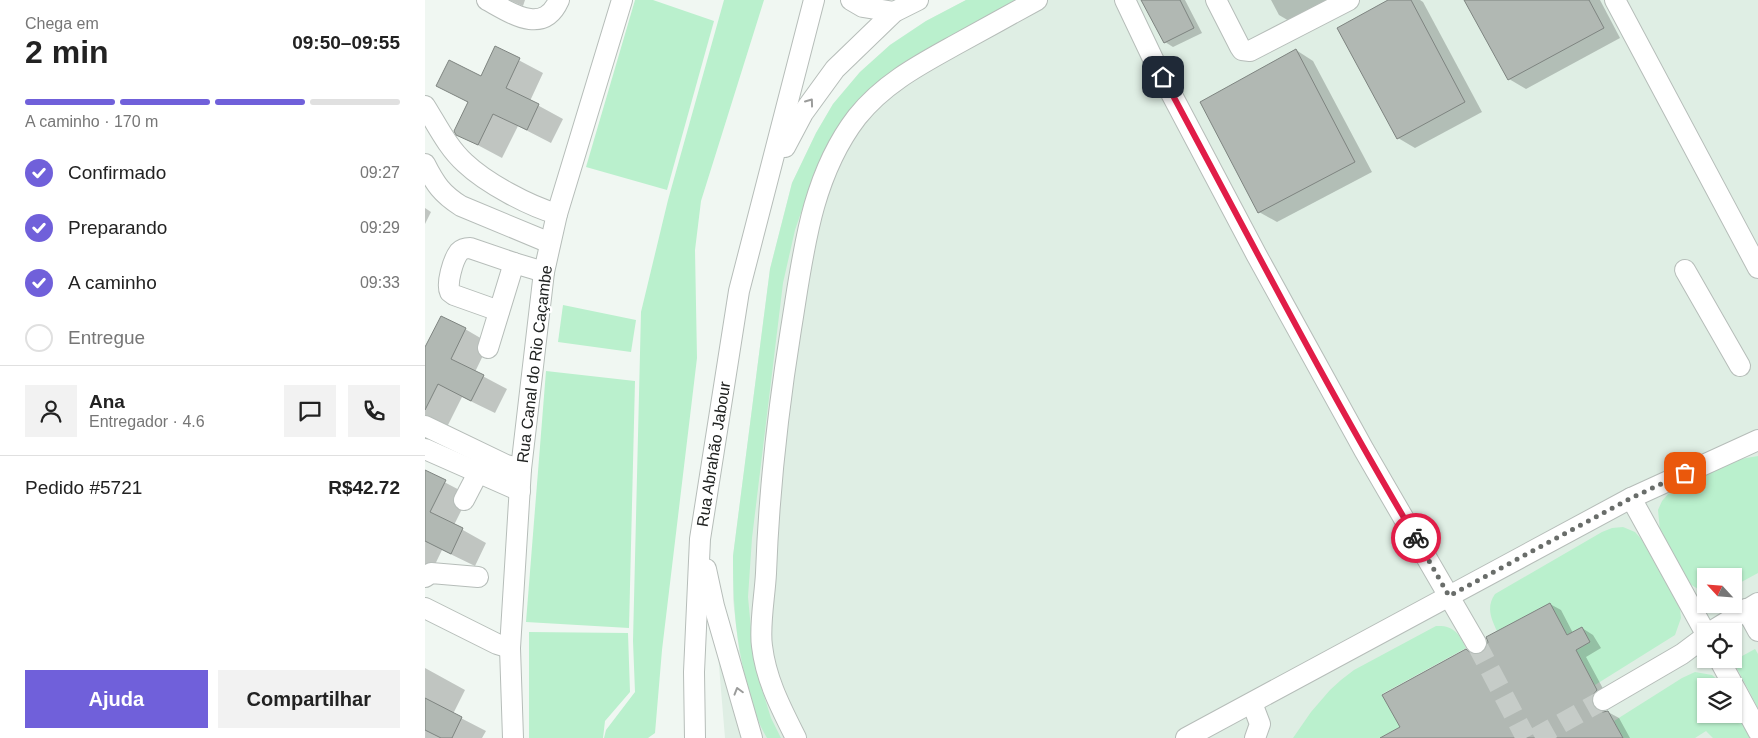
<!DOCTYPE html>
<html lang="pt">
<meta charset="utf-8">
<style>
:root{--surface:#fff;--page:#f2f2f2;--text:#222;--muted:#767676;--line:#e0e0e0;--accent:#7060da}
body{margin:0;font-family:Helvetica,sans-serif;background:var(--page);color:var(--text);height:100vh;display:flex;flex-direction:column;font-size:19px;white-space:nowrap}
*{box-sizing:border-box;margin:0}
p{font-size:16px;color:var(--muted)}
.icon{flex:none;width:28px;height:28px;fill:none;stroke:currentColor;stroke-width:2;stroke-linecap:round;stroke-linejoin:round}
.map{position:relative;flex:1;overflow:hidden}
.panel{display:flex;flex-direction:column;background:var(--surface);width:425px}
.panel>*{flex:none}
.needle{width:32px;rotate:296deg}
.buttons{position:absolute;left:1272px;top:568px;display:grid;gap:10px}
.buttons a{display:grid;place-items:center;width:45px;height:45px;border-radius:0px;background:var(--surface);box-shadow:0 1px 4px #0004;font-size:25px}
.pin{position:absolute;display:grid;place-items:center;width:42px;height:42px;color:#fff;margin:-21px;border-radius:10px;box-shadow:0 2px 8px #0006}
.courier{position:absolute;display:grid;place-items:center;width:50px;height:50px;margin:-25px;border:4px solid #e11d48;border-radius:50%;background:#fff;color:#222;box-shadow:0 1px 6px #0007}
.headline em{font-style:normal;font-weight:700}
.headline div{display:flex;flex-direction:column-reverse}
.headline{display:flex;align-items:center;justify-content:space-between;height:85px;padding:0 25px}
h1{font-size:32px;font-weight:700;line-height:38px}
.bar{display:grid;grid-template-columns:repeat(4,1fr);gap:8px 5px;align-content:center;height:60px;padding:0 25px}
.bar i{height:6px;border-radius:4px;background:var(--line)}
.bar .active{background:var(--accent)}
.bar p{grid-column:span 4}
.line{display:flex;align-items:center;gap:12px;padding:0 25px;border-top:1px solid var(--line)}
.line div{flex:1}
.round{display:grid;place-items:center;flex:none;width:52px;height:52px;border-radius:0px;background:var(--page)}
ol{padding:0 25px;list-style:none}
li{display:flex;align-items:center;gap:15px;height:55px}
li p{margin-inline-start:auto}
li .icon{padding:5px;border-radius:50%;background:var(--accent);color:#fff;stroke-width:4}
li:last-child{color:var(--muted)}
li i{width:28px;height:28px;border:2px solid var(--line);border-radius:50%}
.cta{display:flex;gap:10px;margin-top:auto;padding:10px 25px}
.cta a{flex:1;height:58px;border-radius:0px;background:var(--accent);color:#fff;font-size:20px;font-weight:700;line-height:58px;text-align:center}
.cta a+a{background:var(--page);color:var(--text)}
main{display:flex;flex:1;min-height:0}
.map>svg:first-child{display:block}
.built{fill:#dfeee4;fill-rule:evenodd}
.green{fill:#baf0cd}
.shadow{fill:#0003}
.building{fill:#b1b8b3;stroke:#7e8480}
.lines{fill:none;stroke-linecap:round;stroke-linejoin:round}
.minor-tunnel{stroke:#c6ccc8;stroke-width:20;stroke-dasharray:20 10;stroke-linecap:butt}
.minor-casing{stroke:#b6bdb9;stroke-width:22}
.minor{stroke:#fff;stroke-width:20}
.oneway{stroke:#9b9c9b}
.done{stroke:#696d6a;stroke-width:5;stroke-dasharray:0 9}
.route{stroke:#e11d48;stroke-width:6}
.labels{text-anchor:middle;stroke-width:4.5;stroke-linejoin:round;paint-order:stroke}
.street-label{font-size:16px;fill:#202221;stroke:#fff}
</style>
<main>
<section class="panel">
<div class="headline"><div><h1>2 min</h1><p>Chega em</p></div><em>09:50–09:55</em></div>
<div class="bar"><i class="active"></i><i class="active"></i><i class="active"></i><i></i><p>A caminho · 170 m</p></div>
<ol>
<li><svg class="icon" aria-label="check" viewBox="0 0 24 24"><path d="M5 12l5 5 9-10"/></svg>Confirmado<p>09:27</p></li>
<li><svg class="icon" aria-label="check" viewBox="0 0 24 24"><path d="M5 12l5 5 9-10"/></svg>Preparando<p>09:29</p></li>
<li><svg class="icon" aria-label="check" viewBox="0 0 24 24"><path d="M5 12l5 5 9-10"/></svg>A caminho<p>09:33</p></li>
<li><i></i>Entregue</li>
</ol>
<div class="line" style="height:90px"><a class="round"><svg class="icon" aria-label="person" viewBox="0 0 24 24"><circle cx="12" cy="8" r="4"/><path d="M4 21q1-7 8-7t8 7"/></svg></a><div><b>Ana</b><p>Entregador · 4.6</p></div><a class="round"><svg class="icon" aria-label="chat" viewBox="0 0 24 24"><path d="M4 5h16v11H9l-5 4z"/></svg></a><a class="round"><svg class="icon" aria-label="phone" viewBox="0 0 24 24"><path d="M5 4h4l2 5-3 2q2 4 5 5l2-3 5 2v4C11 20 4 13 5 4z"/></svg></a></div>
<div class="line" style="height:65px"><div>Pedido #5721</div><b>R$42.72</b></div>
<div class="cta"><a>Ajuda</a><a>Compartilhar</a></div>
</section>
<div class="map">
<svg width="1333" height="738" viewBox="0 0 1333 738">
<rect width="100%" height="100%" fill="#f0f7f2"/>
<path class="built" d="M541 0H1333V738H300L293 654 314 650 308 600V556L345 269 367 183 391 133 408 104 435 72 465 45 501 21ZM1281 576H1309V604H1281ZM1281 631H1309V659H1281ZM1281 686H1309V714H1281Z"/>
<g class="green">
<polygon points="210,0 228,0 289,21 242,190 161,167"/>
<polygon points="299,0 339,0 276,201 270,250 272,358 237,650 230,733 223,738 179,738 181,730 210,692 208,641 216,312 243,200"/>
<path d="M541 0H600L479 62 445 91 408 139 388 178 370 230 358 283 327 538 323 597 328 650 336 686 346 718 356 738H342C331 720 326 700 321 680 310 635 308 601 308 556L345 269 367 183 391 133 408 104 435 72 465 45 501 21Z"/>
<polygon points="138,305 211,320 206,352 133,342"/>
<polygon points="121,371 210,381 204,628 101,622"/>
<polygon points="1333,456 1333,573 1309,586 1309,576 1281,576 1281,594 1265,584 1235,531 1233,510 1237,501 1244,493 1304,461"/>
<path d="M1198 527 1210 532 1217 540 1255 608 1256 618 1250 635 1170 685 1151 650 1165 642 1157 627 1142 635 1125 603 1072 631C1066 618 1061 607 1070 594L1177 532 1187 528Z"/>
<path d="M1011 626C1028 625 1034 633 1041 648L957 694 975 727 960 735 962 738H868L886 712 905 690 916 680 929 670Z"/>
<polygon points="104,632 203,633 205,692 180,721 178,738 104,738"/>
<polygon points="1330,649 1333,654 1333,708 1308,661"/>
<polygon points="1270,672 1287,675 1299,686 1281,686 1281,714 1309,714 1309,705 1327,738 1288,738 1281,731 1270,738 1198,738 1189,721 1257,678"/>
</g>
<g class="shadow">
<polygon points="84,0 100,0 98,6"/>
<polygon points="724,0 760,0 777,33 748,47 740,42"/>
<polygon points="846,0 910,0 871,25 854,15"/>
<polygon points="966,0 995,0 998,2 1057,112 990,148 973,138"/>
<polygon points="1040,0 1175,0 1195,38 1101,89 1084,79"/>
<polygon points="71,48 118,73 105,101 138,119 126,143 93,126 77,158 32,134 44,103 13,85 57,77"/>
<polygon points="871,50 888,61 947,172 852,222 834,212"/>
<polygon points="0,208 6,212 0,224"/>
<polygon points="40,329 64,343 50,372 82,389 70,413 37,397 22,427 0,416 0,347"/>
<polygon points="0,472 44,495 29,525 61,543 50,566 17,550 2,581 0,580"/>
<polygon points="1125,604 1136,610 1148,633 1157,628 1168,635 1176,648 1161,657 1182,696 1177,707 1178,713 1183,712 1194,718 1205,738 963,738 977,728 1051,656 1057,655"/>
<polygon points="0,668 40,690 28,714 61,731 57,738 0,738"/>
</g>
<g class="building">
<polygon points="716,0 755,0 769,28 739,43"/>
<polygon points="963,0 986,0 1040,102 972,139 912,28"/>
<polygon points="1039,0 1164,0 1179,28 1083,80"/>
<polygon points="70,46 95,58 81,88 114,104 102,130 68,114 53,145 31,135 29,131 43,102 11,86 24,60 56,76"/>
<polygon points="871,49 930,162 833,213 775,102"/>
<polygon points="16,316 41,328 26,359 59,375 46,401 13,384 0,410 0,347"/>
<polygon points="0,470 21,480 5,512 38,528 26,554 0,541"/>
<polygon points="1125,603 1142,635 1157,627 1165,642 1151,650 1172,690 1168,695 1166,701 1168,706 1173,710 1178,712 1183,711 1198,738 955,738 975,727 957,695 1041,649 1046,653 1052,655 1057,653 1061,648 1063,642 1061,637"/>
<polygon points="0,698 37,717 27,738 16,738 0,730"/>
</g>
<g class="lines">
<g class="minor-tunnel">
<polyline points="1051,643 1101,738"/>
<polyline points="1110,738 1178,700"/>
</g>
<defs>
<g id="minor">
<path d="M62 0C86 13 118 36 134 0"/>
<polyline points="426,0 438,7 469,12"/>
<polyline points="700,0 729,61 831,254 939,450 1051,643"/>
<polyline points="791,0 815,47 817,50 825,51 924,0"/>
<polyline points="1190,0 1333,268"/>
<path d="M0 106C12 125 23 148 40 163 61 183 104 206 132 214"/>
<polyline points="360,147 378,113 410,69 469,12 493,0"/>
<path d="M0 164C10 184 17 194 36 206L125 243"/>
<polyline points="1260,270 1315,366"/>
<path d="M74 311 29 295 25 292C21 284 28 260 34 252 37 249 40 248 45 248L89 263"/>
<polyline points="63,348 89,263 119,272"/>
<polyline points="0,426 81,465 96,469"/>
<polyline points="0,449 95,491"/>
<polyline points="1206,498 1281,634"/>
<polyline points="39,500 53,473"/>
<polyline points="281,569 289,606 327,738"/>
<polyline points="0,577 6,573 53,577"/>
<polyline points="0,608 72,644 85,648"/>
<polyline points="1321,609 1333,631"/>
<polyline points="1287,631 1333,603"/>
<polyline points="1294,659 1333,731"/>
<polyline points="1178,700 1257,654 1281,636"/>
<polyline points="827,703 835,724 830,738"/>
<polyline points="88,738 85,648 96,469 119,272 132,214 197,0"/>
<polyline points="270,738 269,672 275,539 314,291 389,0"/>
<path d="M371 738C356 708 341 680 337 646 334 626 340 595 341 573 344 491 353 410 366 329 378 256 385 178 432 117 459 83 496 64 532 44 559 29 585 15 612 0"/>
<polyline points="761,738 1206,498 1333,440"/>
</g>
</defs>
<use href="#minor" class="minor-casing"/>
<use href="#minor" class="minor"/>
</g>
<defs><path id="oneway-chevron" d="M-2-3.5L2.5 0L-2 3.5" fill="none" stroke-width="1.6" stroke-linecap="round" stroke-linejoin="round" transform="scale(1.25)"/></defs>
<g class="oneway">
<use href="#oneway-chevron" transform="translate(385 102) rotate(-54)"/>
<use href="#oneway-chevron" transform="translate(313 691) rotate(-106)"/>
</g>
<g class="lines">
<polyline class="done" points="991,538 1024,596 1206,498 1260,473"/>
<path class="route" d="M738 77C821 231 901 387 991 538"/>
</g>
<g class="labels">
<g class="street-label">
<text transform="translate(109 364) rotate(-83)" y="6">Rua Canal do Rio Caçambe</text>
<text transform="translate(288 454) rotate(-81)" y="6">Rua Abrahão Jabour</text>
</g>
</g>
</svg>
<div class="buttons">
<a><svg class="needle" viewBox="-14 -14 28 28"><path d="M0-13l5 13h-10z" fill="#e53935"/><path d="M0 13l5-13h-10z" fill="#767676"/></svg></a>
<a><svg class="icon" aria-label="locate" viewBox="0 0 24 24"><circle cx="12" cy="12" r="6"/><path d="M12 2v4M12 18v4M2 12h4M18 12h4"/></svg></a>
<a><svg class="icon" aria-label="layers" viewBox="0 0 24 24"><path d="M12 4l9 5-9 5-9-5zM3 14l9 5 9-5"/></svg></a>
</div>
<div class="pin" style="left:1260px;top:473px;background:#ea580c"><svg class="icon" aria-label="bag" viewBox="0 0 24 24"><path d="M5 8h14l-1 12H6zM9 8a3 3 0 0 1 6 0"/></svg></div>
<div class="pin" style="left:738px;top:77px;background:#1f2937"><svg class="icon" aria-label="home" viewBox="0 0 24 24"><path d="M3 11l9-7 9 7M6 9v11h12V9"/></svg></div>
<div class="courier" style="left:991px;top:538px"><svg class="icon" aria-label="bike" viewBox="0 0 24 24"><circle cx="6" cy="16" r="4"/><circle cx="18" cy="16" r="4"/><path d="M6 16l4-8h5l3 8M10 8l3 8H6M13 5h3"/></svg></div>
</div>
</main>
